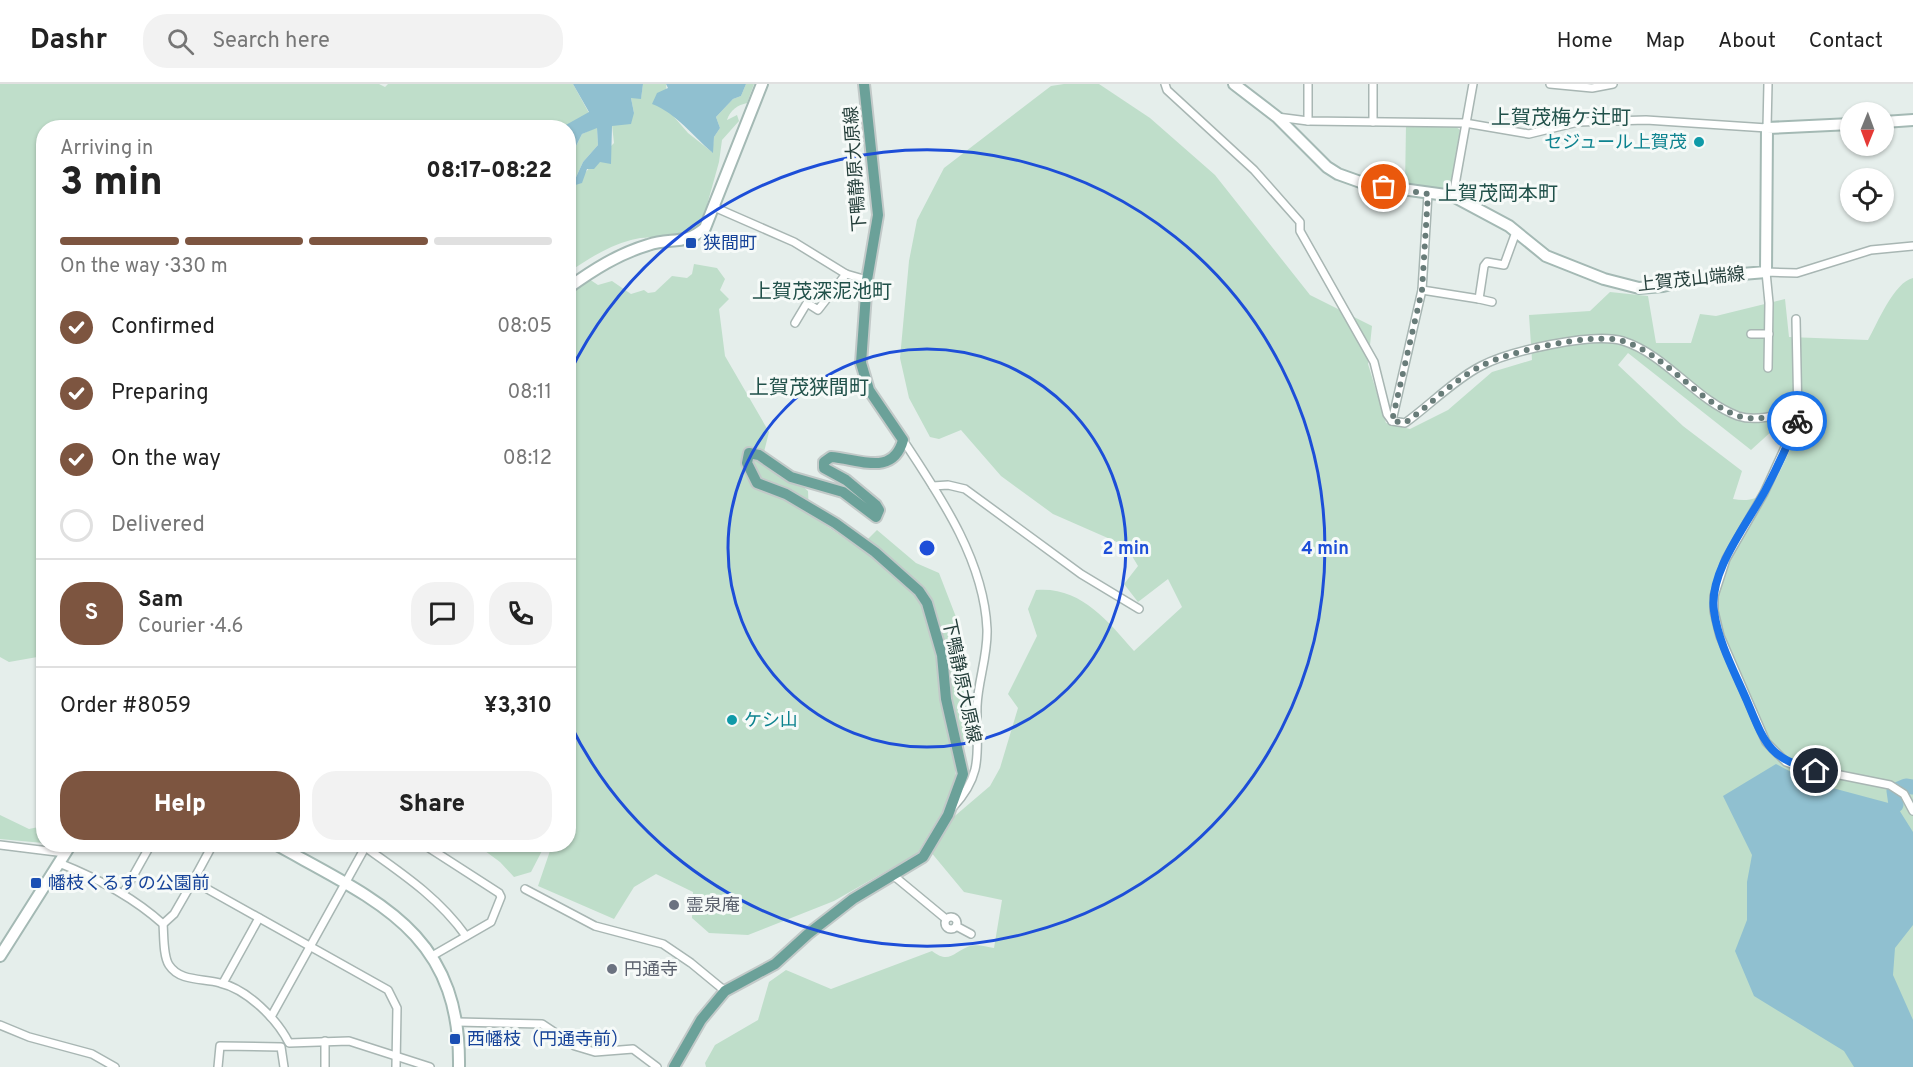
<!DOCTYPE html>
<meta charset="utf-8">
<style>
:root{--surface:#fff;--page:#f2f2f2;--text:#222;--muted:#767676;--line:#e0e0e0;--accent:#7d5540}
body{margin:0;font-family:Overpass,"Noto Sans JP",sans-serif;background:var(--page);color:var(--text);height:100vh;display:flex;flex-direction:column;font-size:22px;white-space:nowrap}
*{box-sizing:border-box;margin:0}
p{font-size:20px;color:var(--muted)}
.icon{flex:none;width:33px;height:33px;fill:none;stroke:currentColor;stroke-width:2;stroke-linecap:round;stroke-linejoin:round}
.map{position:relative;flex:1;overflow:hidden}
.side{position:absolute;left:36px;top:36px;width:540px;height:732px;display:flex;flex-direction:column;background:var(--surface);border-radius:24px;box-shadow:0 2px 4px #0004}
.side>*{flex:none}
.needle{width:39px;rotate:181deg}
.fabs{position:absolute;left:1840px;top:18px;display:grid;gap:12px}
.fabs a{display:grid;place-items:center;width:54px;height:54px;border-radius:50%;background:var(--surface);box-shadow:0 2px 4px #0004;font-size:30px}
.pin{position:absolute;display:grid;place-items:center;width:51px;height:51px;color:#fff;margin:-26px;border:3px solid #fff;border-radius:50%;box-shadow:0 2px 6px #0007}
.courier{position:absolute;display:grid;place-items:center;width:60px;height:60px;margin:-30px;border:4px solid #1a73e8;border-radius:50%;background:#fff;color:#222;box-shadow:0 2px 8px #0007}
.head em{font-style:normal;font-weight:800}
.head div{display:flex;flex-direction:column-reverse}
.head{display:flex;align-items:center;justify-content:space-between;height:102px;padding:0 24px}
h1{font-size:39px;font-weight:800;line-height:45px}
.bar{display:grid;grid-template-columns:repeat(4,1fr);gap:9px 6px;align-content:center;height:72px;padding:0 24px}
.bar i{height:8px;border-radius:4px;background:var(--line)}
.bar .on{background:var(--accent)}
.bar p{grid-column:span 4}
.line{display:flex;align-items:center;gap:15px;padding:0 24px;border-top:2px solid var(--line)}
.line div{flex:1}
.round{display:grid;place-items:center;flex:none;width:63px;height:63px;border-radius:24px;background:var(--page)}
ol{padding:0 24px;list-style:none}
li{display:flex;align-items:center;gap:18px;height:66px}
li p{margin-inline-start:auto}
li .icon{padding:6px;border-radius:50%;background:var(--accent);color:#fff;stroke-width:4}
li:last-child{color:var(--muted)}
li i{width:33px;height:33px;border:3px solid var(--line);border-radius:50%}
.cta{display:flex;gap:12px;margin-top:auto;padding:12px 24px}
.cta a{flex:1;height:69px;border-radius:24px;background:var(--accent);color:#fff;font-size:24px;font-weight:800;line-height:69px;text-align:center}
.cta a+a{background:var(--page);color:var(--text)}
header{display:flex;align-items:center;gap:36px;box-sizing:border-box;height:84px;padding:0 30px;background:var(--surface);border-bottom:2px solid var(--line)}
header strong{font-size:28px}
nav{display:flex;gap:33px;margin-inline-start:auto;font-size:21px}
.search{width:420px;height:54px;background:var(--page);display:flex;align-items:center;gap:15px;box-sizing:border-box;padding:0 21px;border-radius:24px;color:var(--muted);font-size:22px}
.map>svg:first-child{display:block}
.green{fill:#bfdeca;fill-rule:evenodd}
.water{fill:#90c0d0}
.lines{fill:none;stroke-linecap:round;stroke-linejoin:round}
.river{stroke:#90c0d0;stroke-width:15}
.street-casing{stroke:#a8b6b3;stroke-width:10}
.secondary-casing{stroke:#a4b9b4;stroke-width:14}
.primary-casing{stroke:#c2c9c8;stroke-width:14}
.street{stroke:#fff;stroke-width:7}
.secondary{stroke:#fff;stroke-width:10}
.primary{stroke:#6ba199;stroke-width:10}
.done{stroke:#687c79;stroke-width:6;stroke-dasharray:0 10.8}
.route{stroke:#1a73e8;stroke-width:8}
.ring{fill:none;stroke:#1d4ed8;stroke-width:3}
.culture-dot{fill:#0f9aa8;stroke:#f6faf8;stroke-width:2}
.transit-dot{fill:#1a4fb4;stroke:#f6faf8;stroke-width:2}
.worship-dot{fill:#6b7280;stroke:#f6faf8;stroke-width:2}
.labels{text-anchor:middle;stroke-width:6;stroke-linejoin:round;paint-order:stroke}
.culture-label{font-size:18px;fill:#0d838f;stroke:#f6faf8;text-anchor:end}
.street-label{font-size:18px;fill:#253f3b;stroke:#f6faf8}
.transit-label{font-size:18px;fill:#164399;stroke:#f6faf8;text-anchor:start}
.worship-label{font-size:18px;fill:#5b616d;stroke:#f6faf8;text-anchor:start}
.neighbourhood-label{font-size:20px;fill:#21514a;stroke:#f6faf8}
.centre{fill:#1d4ed8;stroke:#f6faf8;stroke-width:3}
.ring-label{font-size:18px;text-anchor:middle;font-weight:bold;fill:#1d4ed8;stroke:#f6faf8;stroke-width:6;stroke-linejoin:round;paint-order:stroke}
</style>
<header>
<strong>Dashr</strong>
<div class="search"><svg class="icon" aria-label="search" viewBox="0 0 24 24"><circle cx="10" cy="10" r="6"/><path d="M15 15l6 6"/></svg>Search here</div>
<nav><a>Home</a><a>Map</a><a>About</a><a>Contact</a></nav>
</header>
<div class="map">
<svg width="1913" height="983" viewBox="0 0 1913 983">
<rect width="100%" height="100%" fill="#e5eeeb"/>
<g class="green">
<polygon points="0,0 379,0 385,3 388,0 573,0 589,29 564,43 44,44 43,572 9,578 0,573"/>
<path d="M643 0H666L668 26 688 49 712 68 714 53 720 44 716 33 733 15 741 12 746 0H754L747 19C738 21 730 26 727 36L737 31 739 37 722 56 719 78 702 139C682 160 656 149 631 156 608 162 588 175 569 188V76L582 50 597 43 598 61 583 78 572 102 614 59 612 41 634 29 631 14H641Z"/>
<path d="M1064 0H1099L1150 34 1215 91 1310 211 1372 242 1368 280 1386 339 1410 345 1448 326 1492 288 1532 276 1529 231 1590 227 1610 208 1648 212 1656 259H1691L1700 230 1716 232 1785 215 1789 253 1868 256C1877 240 1894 198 1913 194V983H706L705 979 715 961 758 936 769 898 786 886 831 905 932 867C950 881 954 867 970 862 977 860 987 863 994 864L1002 816 964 808 930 767 936 748 990 702 1000 684 1018 624 1008 610 1037 552 1028 525 1036 506C1080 502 1107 536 1134 567L1182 523 1168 495 1138 518 1124 500 1138 482 1126 462 1053 430 1001 392 961 346 939 355 930 353 909 314 900 274 909 177 917 136 944 84 1051 2ZM1628 269 1751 366 1773 346 1793 360C1777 390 1772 422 1733 415L1742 387 1683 342 1618 281Z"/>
<polygon points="1406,41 1455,42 1460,46 1449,110 1405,103"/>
<polygon points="694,180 717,184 725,195 720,206 729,215 719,225 725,272 769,348 764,368 808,407 809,430 859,464 877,446 916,479 939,489 961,546 968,651 954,670 956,696 950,715 912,778 897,781 834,817 748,851 709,849 692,834 693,808 656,790 634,803 614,835 538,802 552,761 568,760 568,226 572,206 589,195 598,201 612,197 631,210 644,206 648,209 655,208 672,192 687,194 692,190"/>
<polygon points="0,731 29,745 43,742 43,759 0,755"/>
<polygon points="477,761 545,761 531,788 514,793 500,778"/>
</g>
<g class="water">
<polygon points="573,0 643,0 641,15 631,14 634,29 631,40 612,42 611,80 600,78 594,85 587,85 582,99 572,102 583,78 598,61 597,44 582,50 569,76 568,44 564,42 589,28"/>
<path d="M666 0H746L741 12 733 15 716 33 720 44 714 53 713 69C693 52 676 29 652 20L657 9 668 4Z"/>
<polygon points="1776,680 1810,698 1896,721 1913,748 1913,841 1895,864 1893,891 1913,936 1913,983 1854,983 1844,967 1754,912 1735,867 1747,836 1747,798 1752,771 1723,712"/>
</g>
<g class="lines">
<polyline class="river" points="1896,721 1894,707 1906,702 1913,703"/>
<defs>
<g id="street">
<polyline points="1165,0 1167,6 1254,86 1300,138 1300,147 1374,278 1387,330 1392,337"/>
<polyline points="1550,0 1592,4 1613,0"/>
<polyline points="1277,33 1308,37 1465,39 1529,50 1578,38 1646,36 1767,44 1768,0"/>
<polyline points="1308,37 1308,0"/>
<polyline points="1373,38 1373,0"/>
<path d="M1428 110 1422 206 1392 337 1405 339C1430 321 1454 296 1481 282 1509 267 1593 248 1623 257 1667 271 1695 316 1738 332 1756 338 1778 331 1796 327"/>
<polyline points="1453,112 1473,0"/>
<polyline points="714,123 794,158 846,190 867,196"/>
<polyline points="1422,206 1479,215 1484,182 1487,178 1504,181 1516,148"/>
<polyline points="1479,215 1492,218"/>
<polyline points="1796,235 1798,335 1764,409 1726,475 1714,512 1714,527 1720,552 1766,658 1786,678 1800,683 1890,701 1904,710 1913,727"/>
<polyline points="795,239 807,219 818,226 846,190"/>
<polyline points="1751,250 1769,250"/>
<polyline points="1768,284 1769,219 1766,188 1797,189 1871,166 1913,162"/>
<path d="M903 356C940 412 984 476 987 545 988 572 978 596 977 622 976 666 985 689 953 723"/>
<polyline points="933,402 948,401 965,405 1081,490 1139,525"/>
<polyline points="213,760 193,797 388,906 397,924 396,983"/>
<polyline points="423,760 499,809 501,813 491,838 432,872"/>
<polyline points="0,761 65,769"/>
<path d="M365 763C403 790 439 814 466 852"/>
<path d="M59 779C97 794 132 812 163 840 164 851 163 872 169 881 180 898 203 894 220 899 247 905 277 935 289 959L349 957 430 983"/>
<polyline points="894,792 946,835"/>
<polyline points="525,805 595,842 663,860 691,879 725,907"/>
<polyline points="123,810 151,760"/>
<circle cx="951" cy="839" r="6"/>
<polyline points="163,840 174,830 193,797"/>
<polyline points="956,842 971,850"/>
<polyline points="223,899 259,834"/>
<polyline points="271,933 367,760"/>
<polyline points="458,938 542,940 575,962 595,968 633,965 657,983"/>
<polyline points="0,941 29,953 92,970 115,983"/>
<polyline points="218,983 220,962 281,963 284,983"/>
<polyline points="325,983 325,957"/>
</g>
<g id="secondary">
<polyline points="1234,0 1277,33 1327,83 1338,90 1366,100 1453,112 1509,142 1546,172 1604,195 1639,204 1663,202 1694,194 1766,188 1767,44 1851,40"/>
<polyline points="1884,38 1913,36"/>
<path d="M568 204C593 186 618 170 648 161 671 153 684 162 705 144L762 0"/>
<path d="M275 760C377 817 461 848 459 983"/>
<polyline points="0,872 71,760"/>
</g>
<path id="primary" d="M674 983 701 936 725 907 775 880 808 850 853 815 923 773 948 731 963 690 946 615 942 571 927 519 919 507 875 468 835 439 786 410 757 399 747 379 749 369 759 371 791 393 843 408 876 433 879 426 876 421 846 396 824 384V378L831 373C859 375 893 393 903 356L869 306 861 279 867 196 878 131 864 0"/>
</defs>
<use href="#street" class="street-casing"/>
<use href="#secondary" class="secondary-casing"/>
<use href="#primary" class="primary-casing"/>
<use href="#street" class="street"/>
<use href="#secondary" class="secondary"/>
<use href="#primary" class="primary"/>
</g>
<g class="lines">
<path class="done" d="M1384 103 1428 110 1422 206 1392 337 1405 339C1430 321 1454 296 1481 282 1509 267 1593 248 1623 257 1667 271 1695 316 1738 332 1756 338 1778 331 1796 327L1797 337"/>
<path class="route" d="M1797 337C1788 361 1777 384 1765 407 1747 440 1708 489 1714 527 1718 558 1735 589 1747 617 1765 660 1769 675 1816 687"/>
</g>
<g class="ring">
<circle cx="927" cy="464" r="199"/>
<path d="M569 290A398 398 0 1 1 569 638"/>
</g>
<g class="culture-dot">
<circle cx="1699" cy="58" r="6"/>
<circle cx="732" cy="636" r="6"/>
</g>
<g class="transit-dot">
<rect x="685" y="153" width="12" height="12" rx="3"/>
<rect x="30" y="793" width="12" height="12" rx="3"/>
<rect x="449" y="949" width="12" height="12" rx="3"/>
</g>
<g class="worship-dot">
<circle cx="674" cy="821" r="6"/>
<circle cx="612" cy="885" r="6"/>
</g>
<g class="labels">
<g class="culture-label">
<text x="1687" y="64">セジュール上賀茂</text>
<text x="744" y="642" text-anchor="start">ケシ山</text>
</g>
<g class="street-label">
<text transform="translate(855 85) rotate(-94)" y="6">下鴨静原大原線</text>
<text transform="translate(1691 195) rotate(-6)" y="6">上賀茂山端線</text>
<text transform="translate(962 597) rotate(78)" y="6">下鴨静原大原線</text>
</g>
<g class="transit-label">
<text x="703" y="165">狭間町</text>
<text x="48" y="805">幡枝くるすの公園前</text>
<text x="467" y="961">西幡枝（円通寺前）</text>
</g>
<g class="worship-label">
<text x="686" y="827">霊泉庵</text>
<text x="624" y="891">円通寺</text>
</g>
<g class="neighbourhood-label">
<text x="1561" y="40">上賀茂梅ケ辻町</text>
<text x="1498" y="116">上賀茂岡本町</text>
<text x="822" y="214">上賀茂深泥池町</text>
<text x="809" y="310">上賀茂狭間町</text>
</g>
</g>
<circle cx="927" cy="464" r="9" class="centre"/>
<g class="ring-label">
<text x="1126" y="470">2 min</text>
<text x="1325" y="470">4 min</text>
</g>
</svg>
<div class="fabs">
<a><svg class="needle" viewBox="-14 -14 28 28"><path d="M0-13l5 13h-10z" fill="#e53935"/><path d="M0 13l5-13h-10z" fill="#767676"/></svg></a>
<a><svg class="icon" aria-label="locate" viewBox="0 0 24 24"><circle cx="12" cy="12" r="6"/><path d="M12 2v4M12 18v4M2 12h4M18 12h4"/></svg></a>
</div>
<div class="pin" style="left:1384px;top:103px;background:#ea580c"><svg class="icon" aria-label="bag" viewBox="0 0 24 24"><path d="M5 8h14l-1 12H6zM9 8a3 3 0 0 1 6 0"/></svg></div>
<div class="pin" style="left:1816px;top:687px;background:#1f2937"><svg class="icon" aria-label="home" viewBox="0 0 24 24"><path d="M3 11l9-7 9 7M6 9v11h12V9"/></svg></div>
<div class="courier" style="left:1797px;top:337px"><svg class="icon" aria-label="bike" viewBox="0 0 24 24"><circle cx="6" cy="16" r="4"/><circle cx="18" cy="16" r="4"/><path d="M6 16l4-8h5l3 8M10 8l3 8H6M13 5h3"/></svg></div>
<section class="side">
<div class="head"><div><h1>3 min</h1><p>Arriving in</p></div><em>08:17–08:22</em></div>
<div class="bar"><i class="on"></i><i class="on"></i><i class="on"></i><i></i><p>On the way · 330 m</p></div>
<ol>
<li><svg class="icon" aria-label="check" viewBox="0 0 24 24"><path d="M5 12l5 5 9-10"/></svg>Confirmed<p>08:05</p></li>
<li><svg class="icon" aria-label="check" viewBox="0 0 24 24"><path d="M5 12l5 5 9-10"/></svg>Preparing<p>08:11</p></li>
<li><svg class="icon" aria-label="check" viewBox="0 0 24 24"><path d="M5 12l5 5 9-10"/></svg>On the way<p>08:12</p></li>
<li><i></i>Delivered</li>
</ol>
<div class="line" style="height:108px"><b class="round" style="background:var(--accent);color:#fff">S</b><div><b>Sam</b><p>Courier · 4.6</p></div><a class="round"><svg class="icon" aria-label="chat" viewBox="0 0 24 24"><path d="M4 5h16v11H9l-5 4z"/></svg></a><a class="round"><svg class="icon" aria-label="phone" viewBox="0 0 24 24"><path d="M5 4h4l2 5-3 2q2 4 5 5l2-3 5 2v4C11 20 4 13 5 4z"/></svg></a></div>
<div class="line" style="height:78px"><div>Order #8059</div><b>¥3,310</b></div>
<div class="cta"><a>Help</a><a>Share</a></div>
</section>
</div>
